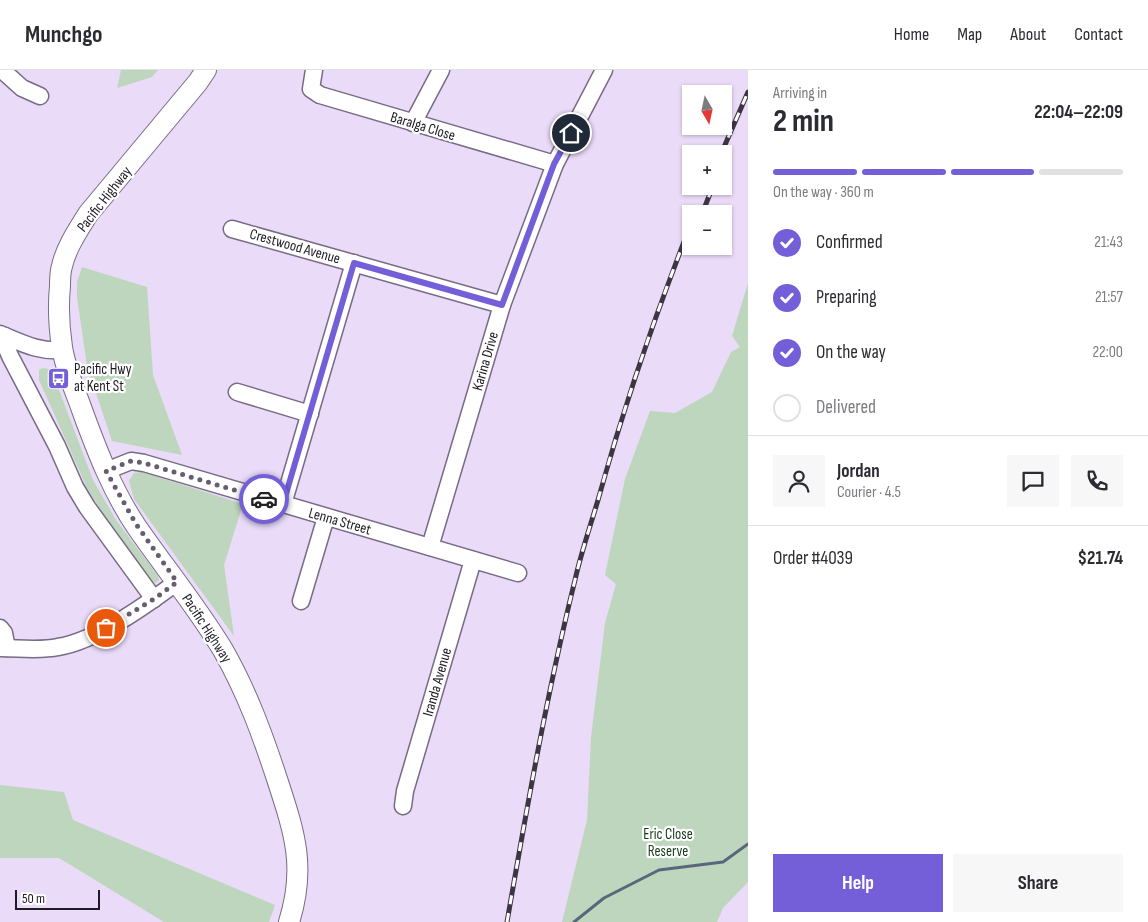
<!DOCTYPE html>
<meta charset="utf-8">
<style>
:root{--surface:#fff;--page:#f7f7f7;--text:#2b2b33;--muted:#7c7c81;--line:#e1e1e2;--accent:#745fd9}
body{margin:0;font-family:"Sofia Sans Condensed",sans-serif;background:var(--page);color:var(--text);height:100vh;display:flex;flex-direction:column;font-size:19px;white-space:nowrap}
*{box-sizing:border-box;margin:0}
p{font-size:16px;color:var(--muted)}
.icon{flex:none;width:28px;height:28px;fill:none;stroke:currentColor;stroke-width:2;stroke-linecap:round;stroke-linejoin:round}
.map{position:relative;flex:1;overflow:hidden}
.panel{display:flex;flex-direction:column;background:var(--surface);width:400px}
.panel>*{flex:none}
.needle{width:32px;rotate:171deg}
.fabs{position:absolute;left:682px;top:15px;display:grid;gap:10px}
.fabs a{display:grid;place-items:center;width:50px;height:50px;border-radius:0px;background:var(--surface);box-shadow:0 1px 4px #0004;font-size:25px}
.scale{position:absolute;left:15px;bottom:12px;width:85px;box-sizing:border-box;padding-left:5px;border:2px solid #1f1a24;border-top:0;font-size:14px;line-height:18px;white-space:nowrap;color:#1f1a24;-webkit-text-stroke:4px #fff;paint-order:stroke}
.pin{position:absolute;display:grid;place-items:center;width:42px;height:42px;color:#fff;margin:-21px;border:2px solid #fff;border-radius:50%;box-shadow:0 1px 5px #0007}
.courier{position:absolute;display:grid;place-items:center;width:50px;height:50px;margin:-25px;border:4px solid #745fd9;border-radius:50%;background:#fff;color:#222;box-shadow:0 1px 6px #0007}
.headline em{font-style:normal;font-weight:700}
.headline div{display:flex;flex-direction:column-reverse}
.headline{display:flex;align-items:center;justify-content:space-between;height:85px;padding:0 25px}
h1{font-size:32px;font-weight:700;line-height:38px}
.bar{display:grid;grid-template-columns:repeat(4,1fr);gap:8px 5px;align-content:center;height:60px;padding:0 25px}
.bar i{height:6px;border-radius:4px;background:var(--line)}
.bar .current{background:var(--accent)}
.bar p{grid-column:span 4}
.line{display:flex;align-items:center;gap:12px;padding:0 25px;border-top:1px solid var(--line)}
.line div{flex:1}
.round{display:grid;place-items:center;flex:none;width:52px;height:52px;border-radius:0px;background:var(--page)}
ol{padding:0 25px;list-style:none}
li{display:flex;align-items:center;gap:15px;height:55px}
li p{margin-inline-start:auto}
li .icon{padding:5px;border-radius:50%;background:var(--accent);color:#fff;stroke-width:4}
li:last-child{color:var(--muted)}
li i{width:28px;height:28px;border:2px solid var(--line);border-radius:50%}
.cta{display:flex;gap:10px;margin-top:auto;padding:10px 25px}
.cta a{flex:1;height:58px;border-radius:0px;background:var(--accent);color:#fff;font-size:20px;font-weight:700;line-height:58px;text-align:center}
.cta a+a{background:var(--page);color:var(--text)}
header{display:flex;align-items:center;gap:30px;box-sizing:border-box;height:70px;padding:0 25px;background:var(--surface);border-bottom:1px solid var(--line)}
header strong{font-size:24px}
nav{display:flex;gap:28px;margin-inline-start:auto;font-size:18px}
main{display:flex;flex:1;min-height:0}
.map>svg:first-child{display:block}
.green{fill:#bdd6bd}
.lines{fill:none;stroke-linecap:round;stroke-linejoin:round}
.stream{stroke:#5a667b;stroke-width:3}
.minor-casing{stroke:#786b85;stroke-width:19}
.major-casing{stroke:#786b85;stroke-width:22}
.minor{stroke:#fff;stroke-width:16}
.major{stroke:#fff;stroke-width:20}
.rail-casing{stroke:#3c3643;stroke-width:5}
.rail{stroke:#fff;stroke-width:3;stroke-dasharray:9;stroke-linecap:butt}
.done{stroke:#665e6f;stroke-width:5;stroke-dasharray:0 9}
.route{stroke:#745fd9;stroke-width:6}
.labels{text-anchor:middle;stroke-width:4.5;stroke-linejoin:round;paint-order:stroke}
.street-label{font-size:15px;fill:#1f1a24;stroke:#fff}
.poi-label{font-size:15px;fill:#1f1a24;stroke:#fff;text-anchor:start}
.park-label{font-size:15px;fill:#153b18;stroke:#fff}
</style>
<header>
<strong>Munchgo</strong>
<nav><a>Home</a><a>Map</a><a>About</a><a>Contact</a></nav>
</header>
<main>
<div class="map">
<svg width="748" height="852" viewBox="0 0 748 852">
<rect width="100%" height="100%" fill="#eadbf9"/>
<g class="green">
<polygon points="121,0 158,0 152,7 117,18"/>
<polygon points="82,197 147,217 153,305 182,385 112,371 87,296 77,227 77,212"/>
<polygon points="748,213 748,812 723,838 717,852 562,852 587,750 591,667 605,553 616,514 605,505 625,409 650,341 675,343 712,322 731,282 740,277 732,266"/>
<polygon points="43,298 49,299 53,304 93,410 116,450 158,506 159,510 155,513 151,510 120,471 87,418 39,310 39,300"/>
<polygon points="142,402 243,434 224,495 234,566 134,429 129,411 134,403"/>
<polygon points="0,715 64,722 73,750 275,835 269,852 164,852 59,788 0,788"/>
</g>
<g class="lines">
<polyline class="stream" points="574,852 604,828 659,800 723,792 748,774"/>
<defs>
<g id="minor">
<polyline points="2,0 22,18 40,26"/>
<polyline points="314,0 311,19 320,25 555,94"/>
<polyline points="413,53 441,0"/>
<polyline points="232,159 502,235"/>
<path d="M0 264C22 273 38 282 63 280"/>
<polyline points="5,266 5,274 10,286 57,376 75,417 87,437 154,529"/>
<polyline points="237,322 310,344"/>
<polyline points="106,401 131,391 144,393 518,503"/>
<polyline points="283,434 354,193"/>
<polyline points="430,477 502,235 555,94 604,0"/>
<polyline points="301,531 326,447"/>
<polyline points="0,558 4,563 7,578"/>
<path d="M0 578C19 578 40 581 58 577 96 571 146 535 177 512"/>
<polyline points="403,736 405,721 473,490"/>
</g>
<path id="major" d="M206 0 198 12 88 144C78 160 66 178 62 196 60 202 60 209 60 216 58 236 59 257 62 277 65 298 75 320 82 340 97 381 112 420 136 456 165 498 197 537 223 580 247 622 263 666 278 712 295 764 306 798 289 852"/>
</defs>
<use href="#minor" class="minor-casing"/>
<use href="#major" class="major-casing"/>
<use href="#minor" class="minor"/>
<use href="#major" class="major"/>
<defs>
<g id="rail">
<polyline points="721,84 748,22"/>
<polyline points="702,144 713,116"/>
<path d="M507 852C527 737 547 623 575 510 581 483 590 457 598 430 624 336 655 245 691 154"/>
</g>
</defs>
<use href="#rail" class="rail-casing"/>
<use href="#rail" class="rail"/>
</g>
<g class="lines">
<polyline class="done" points="106,558 154,529 177,512 136,454 106,401 131,391 144,393 264,429"/>
<polyline class="route" points="264,429 283,434 354,193 502,235 554,94 571,63"/>
</g>
<defs>
<symbol id="bus-square" viewBox="-11 -11 22 22"><rect x="-9" y="-9" width="18" height="18" rx="4" fill="#745fd9" stroke="#fff"/><path d="M-5-6H5V4H4V6H2V4H-2V6H-4V4H-5ZM-3.5-4V0h7V-4ZM-3.5 1.2v1.5H-2V1.2ZM2 1.2v1.5H3.5V1.2Z" fill="#fff"/></symbol>
</defs>
<g fill-rule="evenodd">
<use href="#bus-square" x="46" y="296" width="25" height="25"/>
</g>
<g class="labels">
<g class="street-label">
<text transform="translate(423 56) rotate(17)" y="5">Baralga Close</text>
<text transform="translate(104 129) rotate(-52)" y="5">Pacific Highway</text>
<text transform="translate(295 176) rotate(16)" y="5">Crestwood Avenue</text>
<text transform="translate(485 291) rotate(-74)" y="5">Karina Drive</text>
<text transform="translate(340 451) rotate(16)" y="5">Lenna Street</text>
<text transform="translate(207 558) rotate(57)" y="5">Pacific Highway</text>
<text transform="translate(437 612) rotate(-74)" y="5">Iranda Avenue</text>
</g>
<g class="poi-label">
<text x="74" y="304">Pacific Hwy<tspan x="74" dy="17">at Kent St</tspan></text>
</g>
<g class="park-label">
<text x="668" y="769">Eric Close<tspan x="668" dy="17">Reserve</tspan></text>
</g>
</g>
</svg>
<div class="fabs">
<a><svg class="needle" viewBox="-14 -14 28 28"><path d="M0-13l5 13h-10z" fill="#e53935"/><path d="M0 13l5-13h-10z" fill="#7c7c81"/></svg></a>
<a>+</a>
<a>−</a>
</div>
<div class="scale">50 m</div>
<div class="pin" style="left:106px;top:558px;background:#ea580c"><svg class="icon" aria-label="bag" viewBox="0 0 24 24"><path d="M5 8h14l-1 12H6zM9 8a3 3 0 0 1 6 0"/></svg></div>
<div class="pin" style="left:571px;top:63px;background:#1f2937"><svg class="icon" aria-label="home" viewBox="0 0 24 24"><path d="M3 11l9-7 9 7M6 9v11h12V9"/></svg></div>
<div class="courier" style="left:264px;top:429px"><svg class="icon" aria-label="car" viewBox="0 0 24 24"><path d="M5 17H2v-5l4-1 3-4h7l3 4 3 1v5h-3M9 17h6M6 11h13"/><circle cx="7" cy="17" r="2"/><circle cx="17" cy="17" r="2"/></svg></div>
</div>
<section class="panel">
<div class="headline"><div><h1>2 min</h1><p>Arriving in</p></div><em>22:04–22:09</em></div>
<div class="bar"><i class="current"></i><i class="current"></i><i class="current"></i><i></i><p>On the way · 360 m</p></div>
<ol>
<li><svg class="icon" aria-label="check" viewBox="0 0 24 24"><path d="M5 12l5 5 9-10"/></svg>Confirmed<p>21:43</p></li>
<li><svg class="icon" aria-label="check" viewBox="0 0 24 24"><path d="M5 12l5 5 9-10"/></svg>Preparing<p>21:57</p></li>
<li><svg class="icon" aria-label="check" viewBox="0 0 24 24"><path d="M5 12l5 5 9-10"/></svg>On the way<p>22:00</p></li>
<li><i></i>Delivered</li>
</ol>
<div class="line" style="height:90px"><a class="round"><svg class="icon" aria-label="person" viewBox="0 0 24 24"><circle cx="12" cy="8" r="4"/><path d="M4 21q1-7 8-7t8 7"/></svg></a><div><b>Jordan</b><p>Courier · 4.5</p></div><a class="round"><svg class="icon" aria-label="chat" viewBox="0 0 24 24"><path d="M4 5h16v11H9l-5 4z"/></svg></a><a class="round"><svg class="icon" aria-label="phone" viewBox="0 0 24 24"><path d="M5 4h4l2 5-3 2q2 4 5 5l2-3 5 2v4C11 20 4 13 5 4z"/></svg></a></div>
<div class="line" style="height:65px"><div>Order #4039</div><b>$21.74</b></div>
<div class="cta"><a>Help</a><a>Share</a></div>
</section>
</main>
